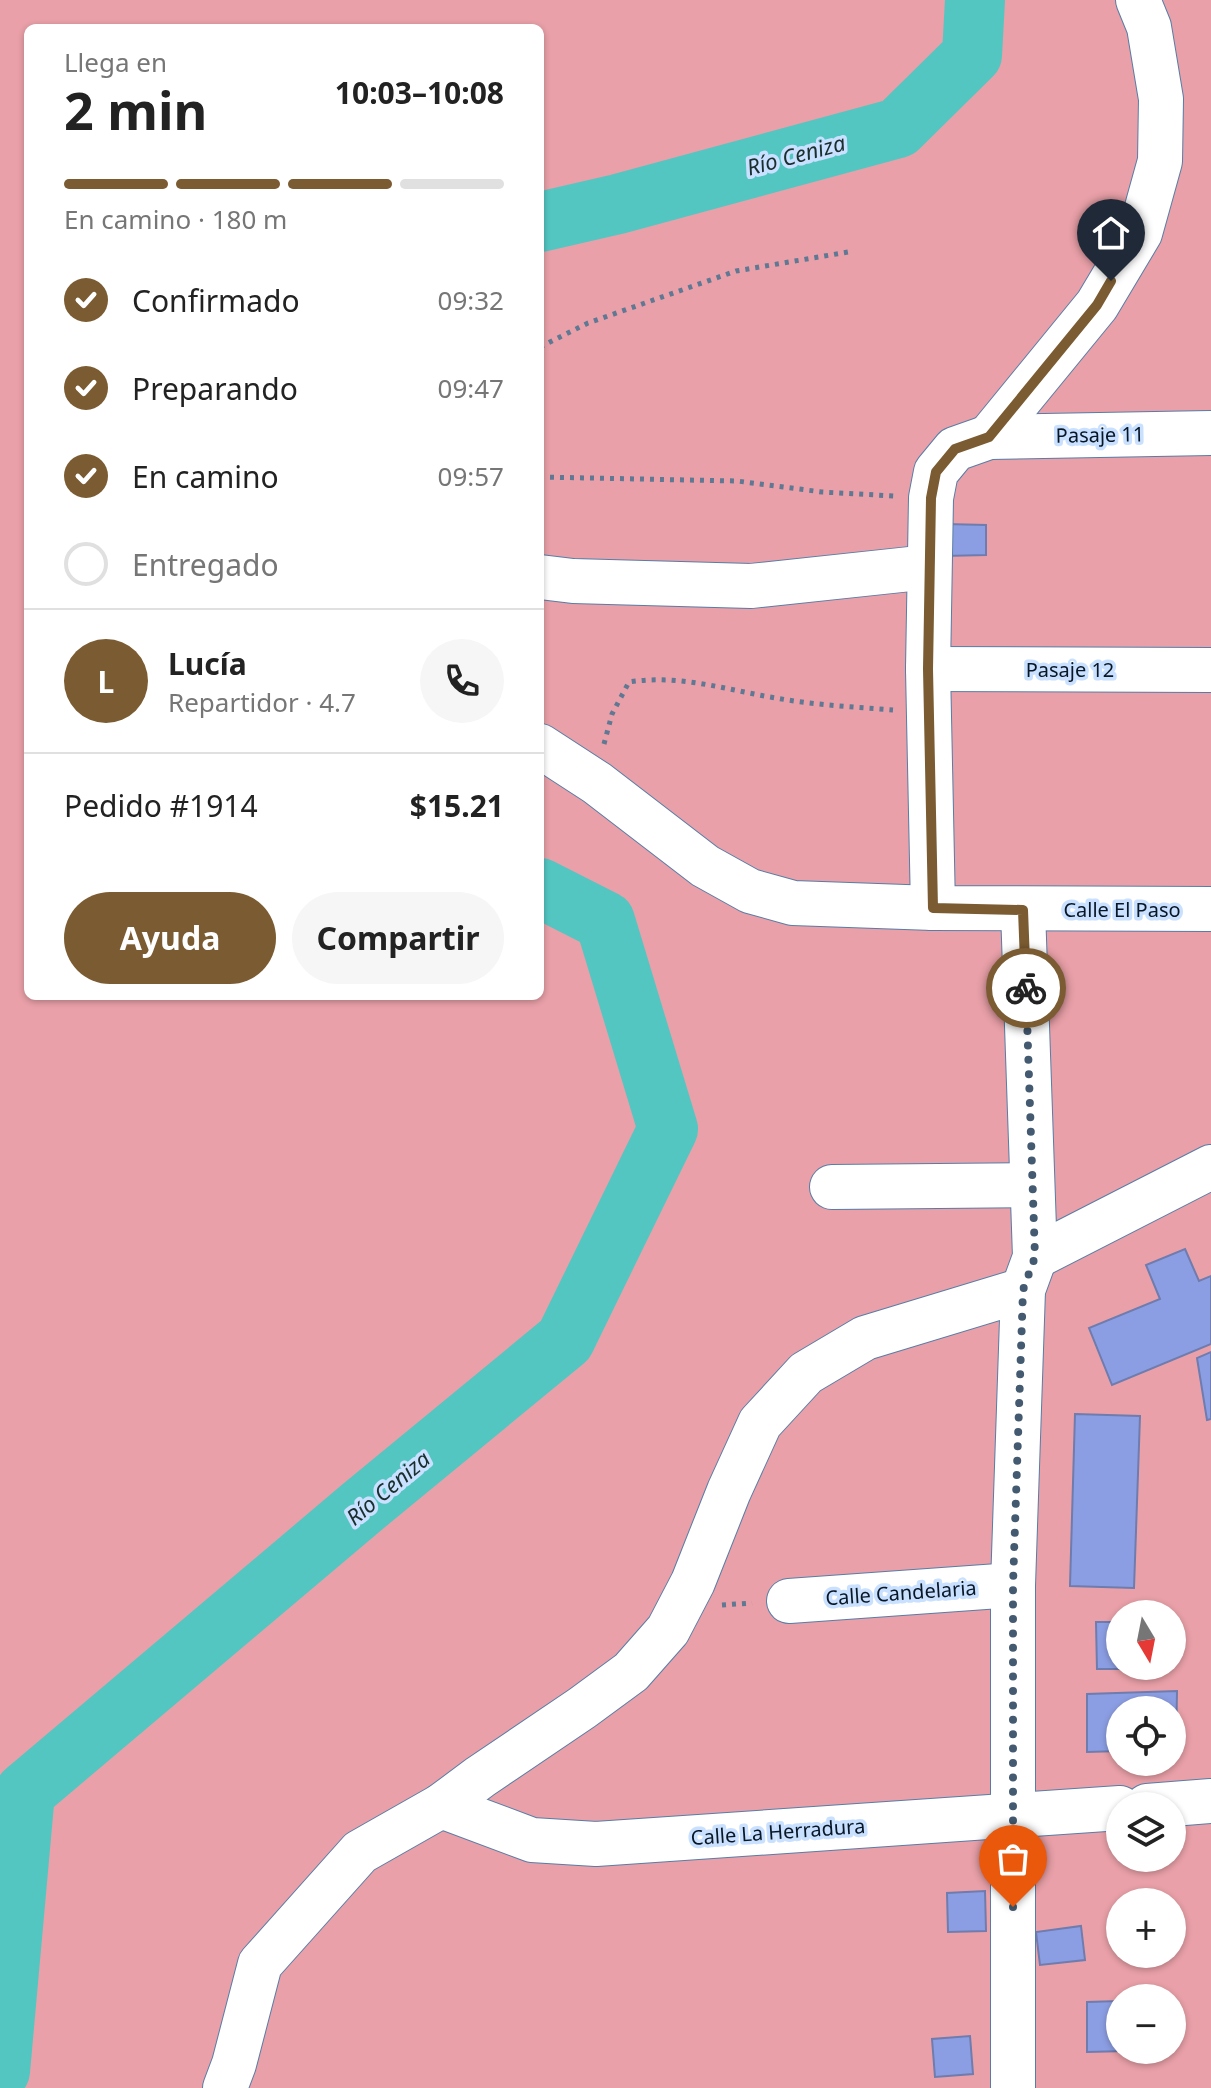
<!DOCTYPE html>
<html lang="es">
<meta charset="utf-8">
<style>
:root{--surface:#fff;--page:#f6f6f6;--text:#222;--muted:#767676;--line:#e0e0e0;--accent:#7b5b31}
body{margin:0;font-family:"Noto Sans",sans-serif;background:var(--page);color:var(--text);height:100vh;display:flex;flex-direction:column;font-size:30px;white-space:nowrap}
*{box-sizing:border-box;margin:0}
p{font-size:26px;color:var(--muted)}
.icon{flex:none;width:44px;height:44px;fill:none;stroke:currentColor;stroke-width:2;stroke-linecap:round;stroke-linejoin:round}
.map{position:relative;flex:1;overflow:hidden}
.panel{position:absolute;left:24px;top:24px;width:520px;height:976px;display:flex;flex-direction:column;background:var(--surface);border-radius:12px;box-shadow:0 2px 6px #0004}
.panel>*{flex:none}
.needle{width:52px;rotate:170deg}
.buttons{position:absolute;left:1106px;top:1600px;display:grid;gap:16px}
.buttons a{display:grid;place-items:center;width:80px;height:80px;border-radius:50%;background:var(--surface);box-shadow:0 2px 6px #0004;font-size:40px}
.pin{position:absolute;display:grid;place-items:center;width:68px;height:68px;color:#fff;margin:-82px -34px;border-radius:50% 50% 50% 0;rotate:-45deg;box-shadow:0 0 8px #0007}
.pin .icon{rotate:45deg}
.courier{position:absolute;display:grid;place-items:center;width:80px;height:80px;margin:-40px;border:6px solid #7b5b31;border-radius:50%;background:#fff;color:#222;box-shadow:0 2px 10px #0007}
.overview em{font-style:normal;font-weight:700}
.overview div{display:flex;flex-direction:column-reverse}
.overview{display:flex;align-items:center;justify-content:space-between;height:136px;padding:0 40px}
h1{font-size:52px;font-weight:700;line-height:60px}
.bar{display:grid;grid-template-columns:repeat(4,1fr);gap:12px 8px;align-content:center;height:96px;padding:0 40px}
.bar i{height:10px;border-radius:6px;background:var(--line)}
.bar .selected{background:var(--accent)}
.bar p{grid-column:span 4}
.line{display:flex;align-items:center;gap:20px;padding:0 40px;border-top:2px solid var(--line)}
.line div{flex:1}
.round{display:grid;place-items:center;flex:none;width:84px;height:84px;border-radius:42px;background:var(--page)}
ol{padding:0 40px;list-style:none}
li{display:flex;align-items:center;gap:24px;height:88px}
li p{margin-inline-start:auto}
li .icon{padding:8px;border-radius:50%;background:var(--accent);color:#fff;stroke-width:4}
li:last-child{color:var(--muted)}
li i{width:44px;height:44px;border:4px solid var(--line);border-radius:50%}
.cta{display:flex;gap:16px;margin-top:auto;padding:16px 40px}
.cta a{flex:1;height:92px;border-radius:48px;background:var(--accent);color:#fff;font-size:32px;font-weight:700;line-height:92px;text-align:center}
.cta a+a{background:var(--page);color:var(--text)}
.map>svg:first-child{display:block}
.green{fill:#e9a0a8;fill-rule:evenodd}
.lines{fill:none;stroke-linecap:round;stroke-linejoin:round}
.river{stroke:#53c6c2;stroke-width:60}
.building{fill:#8c9ee3;stroke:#6e7cae;stroke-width:2}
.minor-casing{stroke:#577da7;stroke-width:46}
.path{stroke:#5f7893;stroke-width:5;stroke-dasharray:4 6;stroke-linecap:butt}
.minor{stroke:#fff;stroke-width:44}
.done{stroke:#445a71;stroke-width:8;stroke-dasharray:0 14.4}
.route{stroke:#7b5b31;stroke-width:10}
.labels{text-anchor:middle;stroke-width:7;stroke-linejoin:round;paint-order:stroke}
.street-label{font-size:20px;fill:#081727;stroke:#c9e1fe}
.water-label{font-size:22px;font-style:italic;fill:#1a2e2e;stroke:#c9e1fe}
</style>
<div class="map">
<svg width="1211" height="2088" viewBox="0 0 1211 2088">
<rect width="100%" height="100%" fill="#b4d5fb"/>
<path class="green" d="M0 0H1211V2088H0ZM28 28H540V996H28ZM1120 1614H1172V1666H1120ZM1120 1710H1172V1762H1120ZM1120 1806H1172V1858H1120ZM1120 1902H1172V1954H1120ZM1120 1998H1172V2050H1120Z"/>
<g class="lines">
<g class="river">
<polyline points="540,222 618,204 898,128 972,55 975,0"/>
<polyline points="0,2071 25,1792 361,1508 565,1340 668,1129 605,921 540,888"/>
</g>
</g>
<g class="building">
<polygon points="945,524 986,525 986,555 944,556"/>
<polygon points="1185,1249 1199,1281 1211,1276 1211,1344 1112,1385 1089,1328 1160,1299 1146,1265"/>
<polygon points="1211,1352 1211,1419 1207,1420 1197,1358"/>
<polygon points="1075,1414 1140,1416 1134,1588 1070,1586"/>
<polygon points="1096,1622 1120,1622 1120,1666 1140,1666 1140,1669 1097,1669"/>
<polygon points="1177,1691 1176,1748 1172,1748 1172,1710 1120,1710 1120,1751 1087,1752 1087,1694"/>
<polygon points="985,1891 986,1931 948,1932 947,1893"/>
<polygon points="1081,1926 1085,1960 1040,1965 1036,1932"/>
<polygon points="1120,2001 1120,2050 1127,2051 1087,2052 1087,2002"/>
<polygon points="970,2036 973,2074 935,2077 932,2039"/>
</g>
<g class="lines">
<defs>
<g id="minor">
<polyline points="989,437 1097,305 1140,233 1160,161 1161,99 1149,27 1138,0"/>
<polyline points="540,577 573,581 751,586 929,567"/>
<polyline points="928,669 1211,670"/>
<polyline points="540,746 597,783 705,866 750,891 793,903 933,908 1211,909"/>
<polyline points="933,908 928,669 931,498 936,472 955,449 989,437 1211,433"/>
<polyline points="832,1187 1032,1185"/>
<polyline points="1035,1257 1211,1167"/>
<polyline points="789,1601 1013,1585"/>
<polyline points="441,1806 532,1840 596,1844 1120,1808"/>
<polyline points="1147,1806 1211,1801"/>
<polyline points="225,2088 234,2064 260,1964 360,1852 441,1806 480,1777 582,1708 631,1672 668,1630 693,1582 729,1491 760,1423 806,1373 865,1338 1023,1290"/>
<polyline points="1013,2088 1013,1585 1023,1290 1035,1257 1023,910"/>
</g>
</defs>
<use href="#minor" class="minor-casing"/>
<g class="path">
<polyline points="540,347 588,323 736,271 848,252"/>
<polyline points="540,477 737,481 822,492 894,496"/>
<path d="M604 744 612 714 629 682C680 674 727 690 776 698 814 705 854 707 893 710"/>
<polyline points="722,1605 752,1603"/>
</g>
<use href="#minor" class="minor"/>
</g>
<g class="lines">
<polyline class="done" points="1013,1907 1013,1585 1023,1290 1035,1257 1026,988"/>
<polyline class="route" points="1026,988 1023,910 933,908 928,669 931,498 936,472 955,449 989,437 1097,305 1111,281"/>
</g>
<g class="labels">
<g class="street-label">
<text transform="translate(1100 435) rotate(-1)" y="7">Pasaje 11</text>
<text x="1070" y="677">Pasaje 12</text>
<text x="1122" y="917">Calle El Paso</text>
<text transform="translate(901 1593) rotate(-4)" y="7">Calle Candelaria</text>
<text transform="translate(778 1832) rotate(-4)" y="7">Calle La Herradura</text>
</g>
<g class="water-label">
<text transform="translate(796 155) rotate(-15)" y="8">Río Ceniza</text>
<text transform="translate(388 1488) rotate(-40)" y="8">Río Ceniza</text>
</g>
</g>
</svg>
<div class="buttons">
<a><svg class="needle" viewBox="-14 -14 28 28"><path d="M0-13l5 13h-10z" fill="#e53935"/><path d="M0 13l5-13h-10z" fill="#767676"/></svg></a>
<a><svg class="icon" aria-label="locate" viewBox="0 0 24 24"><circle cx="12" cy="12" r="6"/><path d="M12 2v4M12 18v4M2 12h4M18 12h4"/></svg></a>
<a><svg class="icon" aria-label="layers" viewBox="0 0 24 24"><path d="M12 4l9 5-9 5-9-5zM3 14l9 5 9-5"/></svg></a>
<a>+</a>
<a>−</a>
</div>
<div class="pin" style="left:1013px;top:1907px;background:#ea580c"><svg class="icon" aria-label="bag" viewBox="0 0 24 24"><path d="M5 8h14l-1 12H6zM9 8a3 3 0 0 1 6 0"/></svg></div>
<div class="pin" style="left:1111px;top:281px;background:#1f2937"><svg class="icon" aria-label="home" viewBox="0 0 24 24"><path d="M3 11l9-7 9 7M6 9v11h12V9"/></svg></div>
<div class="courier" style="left:1026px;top:988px"><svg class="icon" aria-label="bike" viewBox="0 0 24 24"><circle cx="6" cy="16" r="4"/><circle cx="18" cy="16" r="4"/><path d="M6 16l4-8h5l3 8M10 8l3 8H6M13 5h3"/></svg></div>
<section class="panel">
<div class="overview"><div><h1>2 min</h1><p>Llega en</p></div><em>10:03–10:08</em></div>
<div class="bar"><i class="selected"></i><i class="selected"></i><i class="selected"></i><i></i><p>En camino · 180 m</p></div>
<ol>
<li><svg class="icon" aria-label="check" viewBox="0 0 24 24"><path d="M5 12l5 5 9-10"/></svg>Confirmado<p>09:32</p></li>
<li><svg class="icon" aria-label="check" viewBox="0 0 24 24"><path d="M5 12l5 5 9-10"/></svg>Preparando<p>09:47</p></li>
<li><svg class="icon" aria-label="check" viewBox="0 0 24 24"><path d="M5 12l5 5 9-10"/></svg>En camino<p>09:57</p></li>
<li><i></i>Entregado</li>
</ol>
<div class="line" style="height:144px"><b class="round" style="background:var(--accent);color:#fff">L</b><div><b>Lucía</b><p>Repartidor · 4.7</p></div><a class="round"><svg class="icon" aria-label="phone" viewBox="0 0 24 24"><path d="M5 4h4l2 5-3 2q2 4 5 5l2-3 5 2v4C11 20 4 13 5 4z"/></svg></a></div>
<div class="line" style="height:104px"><div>Pedido #1914</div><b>$15.21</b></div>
<div class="cta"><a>Ayuda</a><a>Compartir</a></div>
</section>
</div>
